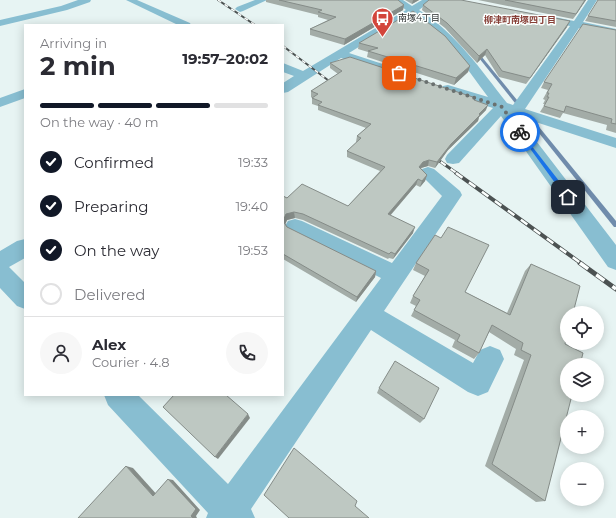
<!DOCTYPE html>
<meta charset="utf-8">
<style>
:root{--surface:#fff;--page:#f7f7f7;--text:#2b2b33;--muted:#7c7c81;--line:#e1e1e2;--accent:#111827}
body{margin:0;font-family:Montserrat,"Noto Sans JP",sans-serif;background:var(--page);color:var(--text);height:100vh;display:flex;flex-direction:column;font-size:15px;white-space:nowrap}
*{box-sizing:border-box;margin:0}
p{font-size:13px;color:var(--muted)}
.icon{flex:none;width:22px;height:22px;fill:none;stroke:currentColor;stroke-width:2;stroke-linecap:round;stroke-linejoin:round}
.map{position:relative;flex:1;overflow:hidden}
.sheet{position:absolute;left:24px;top:24px;width:260px;height:372px;display:flex;flex-direction:column;background:var(--surface);border-radius:0px;box-shadow:0 2px 10px #0003}
.sheet>*{flex:none}
.tools{position:absolute;left:560px;top:306px;display:grid;gap:8px}
.tools a{display:grid;place-items:center;width:44px;height:44px;border-radius:50%;background:var(--surface);box-shadow:0 2px 10px #0003;font-size:20px}
.pin{position:absolute;display:grid;place-items:center;width:34px;height:34px;color:#fff;margin:-17px;border-radius:8px;box-shadow:0 2px 6px #0006}
.courier{position:absolute;display:grid;place-items:center;width:40px;height:40px;margin:-20px;border:3px solid #1a73e8;border-radius:50%;background:#fff;color:#222;box-shadow:0 1px 5px #0007}
.headline em{font-style:normal;font-weight:700}
.headline div{display:flex;flex-direction:column-reverse}
.headline{display:flex;align-items:center;justify-content:space-between;height:68px;padding:0 16px}
h1{font-size:26px;font-weight:700;line-height:30px}
.bar{display:grid;grid-template-columns:repeat(4,1fr);gap:6px 4px;align-content:center;height:48px;padding:0 16px}
.bar i{height:5px;border-radius:3px;background:var(--line)}
.bar .current{background:var(--accent)}
.bar p{grid-column:span 4}
.line{display:flex;align-items:center;gap:10px;padding:0 16px;border-top:1px solid var(--line)}
.line div{flex:1}
.round{display:grid;place-items:center;flex:none;width:42px;height:42px;border-radius:21px;background:var(--page)}
ol{padding:0 16px;list-style:none}
li{display:flex;align-items:center;gap:12px;height:44px}
li p{margin-inline-start:auto}
li .icon{padding:4px;border-radius:50%;background:var(--accent);color:#fff;stroke-width:4}
li:last-child{color:var(--muted)}
li i{width:22px;height:22px;border:2px solid var(--line);border-radius:50%}
.map>svg:first-child{display:block}
.lines{fill:none;stroke-linecap:round;stroke-linejoin:round}
.stream{fill:#708cac;fill-rule:evenodd}
.minor{fill:#88bed1;fill-rule:evenodd}
.rail-far3-casing{stroke:#4c5252;stroke-width:2}
.rail-far2-casing{stroke:#4c5252;stroke-width:3}
.rail-far1-casing{stroke:#4c5252;stroke-width:4}
.rail-casing{stroke:#4c5252;stroke-width:5}
.rail-far3{stroke:#fcfffe;stroke-width:1.5;stroke-dasharray:4;stroke-linecap:butt}
.rail-far2{stroke:#fcfffe;stroke-width:2;stroke-dasharray:6;stroke-linecap:butt}
.rail-far1{stroke:#fcfffe;stroke-width:2.5;stroke-dasharray:8;stroke-linecap:butt}
.rail{stroke:#fcfffe;stroke-width:3.5;stroke-dasharray:10;stroke-linecap:butt}
.wall{fill:#a3aca7}
.shaded-wall{fill:#858c88}
.building{fill:#bec8c2;stroke:#858c88}
.route{fill:#1a73e8}
.done{stroke:#6a7170;stroke-width:4;stroke-dasharray:0 7.2}
.labels{text-anchor:middle;stroke-width:3;stroke-linejoin:round;paint-order:stroke}
.far-poi-label{font-size:9px;fill:#262a2a;stroke:#fcfffe;text-anchor:start}
.far-neighbourhood-label{font-size:9px;font-weight:bold;fill:#873f37;stroke:#fcfffe}
</style>
<div class="map">
<svg width="616" height="518" viewBox="0 0 616 518">
<rect width="100%" height="100%" fill="#e7f4f3"/>
<g class="lines">
<polygon class="stream" points="475,51 477,51 616,221 616,227 614,227 475,53"/>
<g class="minor">
<polygon points="78,0 91,0 90,2 67,10 0,26 0,20 61,6"/>
<polygon points="126,0 137,0 190,23 191,25 178,25"/>
<polygon points="255,0 267,0 243,11 240,12 235,9 237,7"/>
<path d="M393 0H403L412 6 422 0H432L419 10C455 32 481 70 507 103L513 105 570 26 537 19 535 17 537 15 540 14 574 21 588 0H597L583 22 616 29V35L579 28 525 109 616 138V148L517 116 616 245V270L608 267 501 116 459 163 453 164 447 163 445 159 447 155 493 108 443 92 441 89 443 86 448 85 488 97C466 67 444 34 412 14L349 53 398 69 400 72 398 75H390L341 58 288 92 283 93V83L294 76 283 72V63L303 71 406 10Z"/>
<polygon points="25,89 25,98 0,107 0,98"/>
<polygon points="428,167 434,169 460,191 462,195 384,311 473,363 480,350 490,346 500,350 504,359 488,392 478,396 468,392 371,330 251,509 255,518 206,518 208,513 108,405 104,395 138,395 228,484 381,278 288,231 285,226 288,221 295,219 302,221 392,263 442,196 419,173 422,169"/>
<polygon points="25,239 25,258 9,267 25,283 25,309 17,306 0,288 0,251 17,241"/>
</g>
<defs>
<g id="rail-far3">
<polyline points="218,0 255,25"/>
<polyline points="283,46 337,87"/>
</g>
<polyline id="rail-far2" points="431,155 458,174"/>
<polyline id="rail-far1" points="456,173 582,264"/>
<polyline id="rail" points="580,263 616,289"/>
</defs>
<use href="#rail-far3" class="rail-far3-casing"/>
<use href="#rail-far2" class="rail-far2-casing"/>
<use href="#rail-far1" class="rail-far1-casing"/>
<use href="#rail" class="rail-casing"/>
<use href="#rail-far3" class="rail-far3"/>
<use href="#rail-far2" class="rail-far2"/>
<use href="#rail-far1" class="rail-far1"/>
<use href="#rail" class="rail"/>
</g>
<g class="wall">
<polygon points="266,0 398,0 404,5 403,10 344,45 310,35 310,29 328,20 318,17 318,15 266,2"/>
<polygon points="405,0 419,0 412,4"/>
<polygon points="478,0 586,0 573,19"/>
<polygon points="616,0 616,27 585,21 588,16"/>
<polygon points="423,5 567,27 526,84 499,77 485,55 477,63 445,28 422,10"/>
<polygon points="616,30 616,133 606,130 607,125 563,113 560,118 540,112 545,104 543,104 545,100 543,99 548,90 541,88 544,82"/>
<polygon points="359,43 470,66 468,72 454,85 367,57 368,52 358,49"/>
<polygon points="330,63 475,100 486,110 479,117 478,121 448,150 435,168 428,166 421,168 427,175 425,181 420,187 416,185 390,216 413,233 393,259 389,258 388,259 303,220 295,218 287,220 285,224 287,227 376,271 375,277 356,302 283,259 283,196 287,198 348,206 380,171 347,157 347,151 357,142 356,142 357,136 366,128 318,110 318,106 312,104 312,98 311,97 311,91 338,74 330,68"/>
<polygon points="435,235 465,292 507,313 525,271 531,264 565,344 545,501 536,502 485,466 524,360 514,355 516,349 489,332 479,353 474,359 452,347 455,340 411,316 416,306 410,303 413,296 425,276 413,270 416,263"/>
<polygon points="379,388 424,419 420,423 377,393"/>
</g>
<g class="shaded-wall">
<polygon points="413,0 419,0 412,4"/>
<polygon points="585,0 586,0 573,19 576,14"/>
<polygon points="404,5 403,10 344,45 345,39"/>
<polygon points="570,21 567,27 526,84 530,78"/>
<polygon points="487,49 485,55 477,63 479,56"/>
<polygon points="470,66 468,72 454,85 456,78"/>
<polygon points="488,105 486,110 479,117 478,121 448,150 435,168 437,162 451,144"/>
<polygon points="429,160 428,166 421,168 418,173 419,167 423,162"/>
<polygon points="427,175 425,181 420,187 422,181"/>
<polygon points="418,179 416,185 386,220 388,214"/>
<polygon points="294,212 295,218 287,220 284,227 283,221 286,214"/>
<polygon points="415,227 413,233 393,259 395,254"/>
<polygon points="376,271 375,277 356,302 357,297"/>
<polygon points="248,414 250,418 218,459 215,457"/>
<polygon points="126,466 133,468 159,497 153,496"/>
<polygon points="168,479 173,480 200,510 196,516 197,518 193,518 191,516"/>
</g>
<g class="building">
<polygon points="279,0 398,0 404,5 345,39 310,29 336,17 318,12 322,10"/>
<polygon points="429,0 461,0 570,21 530,78 502,71 487,49 479,56 447,23 423,5"/>
<polygon points="505,0 585,0 576,14"/>
<polygon points="598,0 616,0 616,21 588,16"/>
<polygon points="413,11 445,36 470,66 456,78 368,51 378,48 359,43"/>
<polygon points="583,24 616,30 616,124 611,123 612,119 566,106 564,112 544,106 549,97 547,97 549,93 547,93 552,84 544,82"/>
<polygon points="350,57 476,98 474,100 488,105 479,114 480,115 451,144 437,162 429,160 423,162 419,167 427,175 422,181 418,179 388,214 415,227 395,254 391,252 389,254 303,214 294,212 286,214 283,221 287,227 376,271 357,297 283,254 283,196 287,198 302,184 348,206 385,167 347,151 361,138 357,136 371,124 318,105 322,102 312,98 318,94 311,91 342,71 330,63"/>
<polygon points="448,227 489,245 465,292 510,315 531,264 580,286 573,313 567,313 567,335 565,344 583,353 580,365 567,365 567,395 572,395 545,501 492,464 531,355 521,350 523,343 492,325 479,353 457,341 460,335 414,310 420,300 413,296 429,270 416,263 435,235 441,238"/>
<polygon points="395,361 439,388 424,419 379,388"/>
<polygon points="174,395 226,395 248,414 215,457 163,407"/>
<polygon points="294,448 357,501 355,506 369,518 289,518 264,495"/>
<polygon points="126,466 153,496 168,479 196,509 191,516 193,518 78,518"/>
</g>
<polygon class="route" points="520,131 570,195 570,198 566,198 518,132"/>
<g class="lines">
<polyline class="done" points="399,73 502,107 520,132"/>
</g>
<defs>
<symbol id="bus-pin" viewBox="-11 -11 22 30"><path d="M0 17L-7.5 6A9.5 9.5 0 1 1 7.5 6Z" fill="#d3453b" stroke="#fcfffe"/><path d="M-5-6H5V4H4V6H2V4H-2V6H-4V4H-5ZM-3.5-4V0h7V-4ZM-3.5 1.2v1.5H-2V1.2ZM2 1.2v1.5H3.5V1.2Z" fill="#fff"/></symbol>
</defs>
<g fill-rule="evenodd">
<use href="#bus-pin" x="370" y="6" width="25" height="34"/>
</g>
<g class="labels">
<g class="far-poi-label">
<text x="398" y="21">南塚4丁目</text>
</g>
<g class="far-neighbourhood-label">
<text x="520" y="23">柳津町南塚四丁目</text>
</g>
</g>
</svg>
<div class="tools">
<a><svg class="icon" aria-label="locate" viewBox="0 0 24 24"><circle cx="12" cy="12" r="6"/><path d="M12 2v4M12 18v4M2 12h4M18 12h4"/></svg></a>
<a><svg class="icon" aria-label="layers" viewBox="0 0 24 24"><path d="M12 4l9 5-9 5-9-5zM3 14l9 5 9-5"/></svg></a>
<a>+</a>
<a>−</a>
</div>
<div class="pin" style="left:399px;top:73px;background:#ea580c"><svg class="icon" aria-label="bag" viewBox="0 0 24 24"><path d="M5 8h14l-1 12H6zM9 8a3 3 0 0 1 6 0"/></svg></div>
<div class="pin" style="left:568px;top:197px;background:#1f2937"><svg class="icon" aria-label="home" viewBox="0 0 24 24"><path d="M3 11l9-7 9 7M6 9v11h12V9"/></svg></div>
<div class="courier" style="left:520px;top:132px"><svg class="icon" aria-label="bike" viewBox="0 0 24 24"><circle cx="6" cy="16" r="4"/><circle cx="18" cy="16" r="4"/><path d="M6 16l4-8h5l3 8M10 8l3 8H6M13 5h3"/></svg></div>
<section class="sheet">
<div class="headline"><div><h1>2 min</h1><p>Arriving in</p></div><em>19:57–20:02</em></div>
<div class="bar"><i class="current"></i><i class="current"></i><i class="current"></i><i></i><p>On the way · 40 m</p></div>
<ol>
<li><svg class="icon" aria-label="check" viewBox="0 0 24 24"><path d="M5 12l5 5 9-10"/></svg>Confirmed<p>19:33</p></li>
<li><svg class="icon" aria-label="check" viewBox="0 0 24 24"><path d="M5 12l5 5 9-10"/></svg>Preparing<p>19:40</p></li>
<li><svg class="icon" aria-label="check" viewBox="0 0 24 24"><path d="M5 12l5 5 9-10"/></svg>On the way<p>19:53</p></li>
<li><i></i>Delivered</li>
</ol>
<div class="line" style="height:72px"><a class="round"><svg class="icon" aria-label="person" viewBox="0 0 24 24"><circle cx="12" cy="8" r="4"/><path d="M4 21q1-7 8-7t8 7"/></svg></a><div><b>Alex</b><p>Courier · 4.8</p></div><a class="round"><svg class="icon" aria-label="phone" viewBox="0 0 24 24"><path d="M5 4h4l2 5-3 2q2 4 5 5l2-3 5 2v4C11 20 4 13 5 4z"/></svg></a></div>
</section>
</div>
